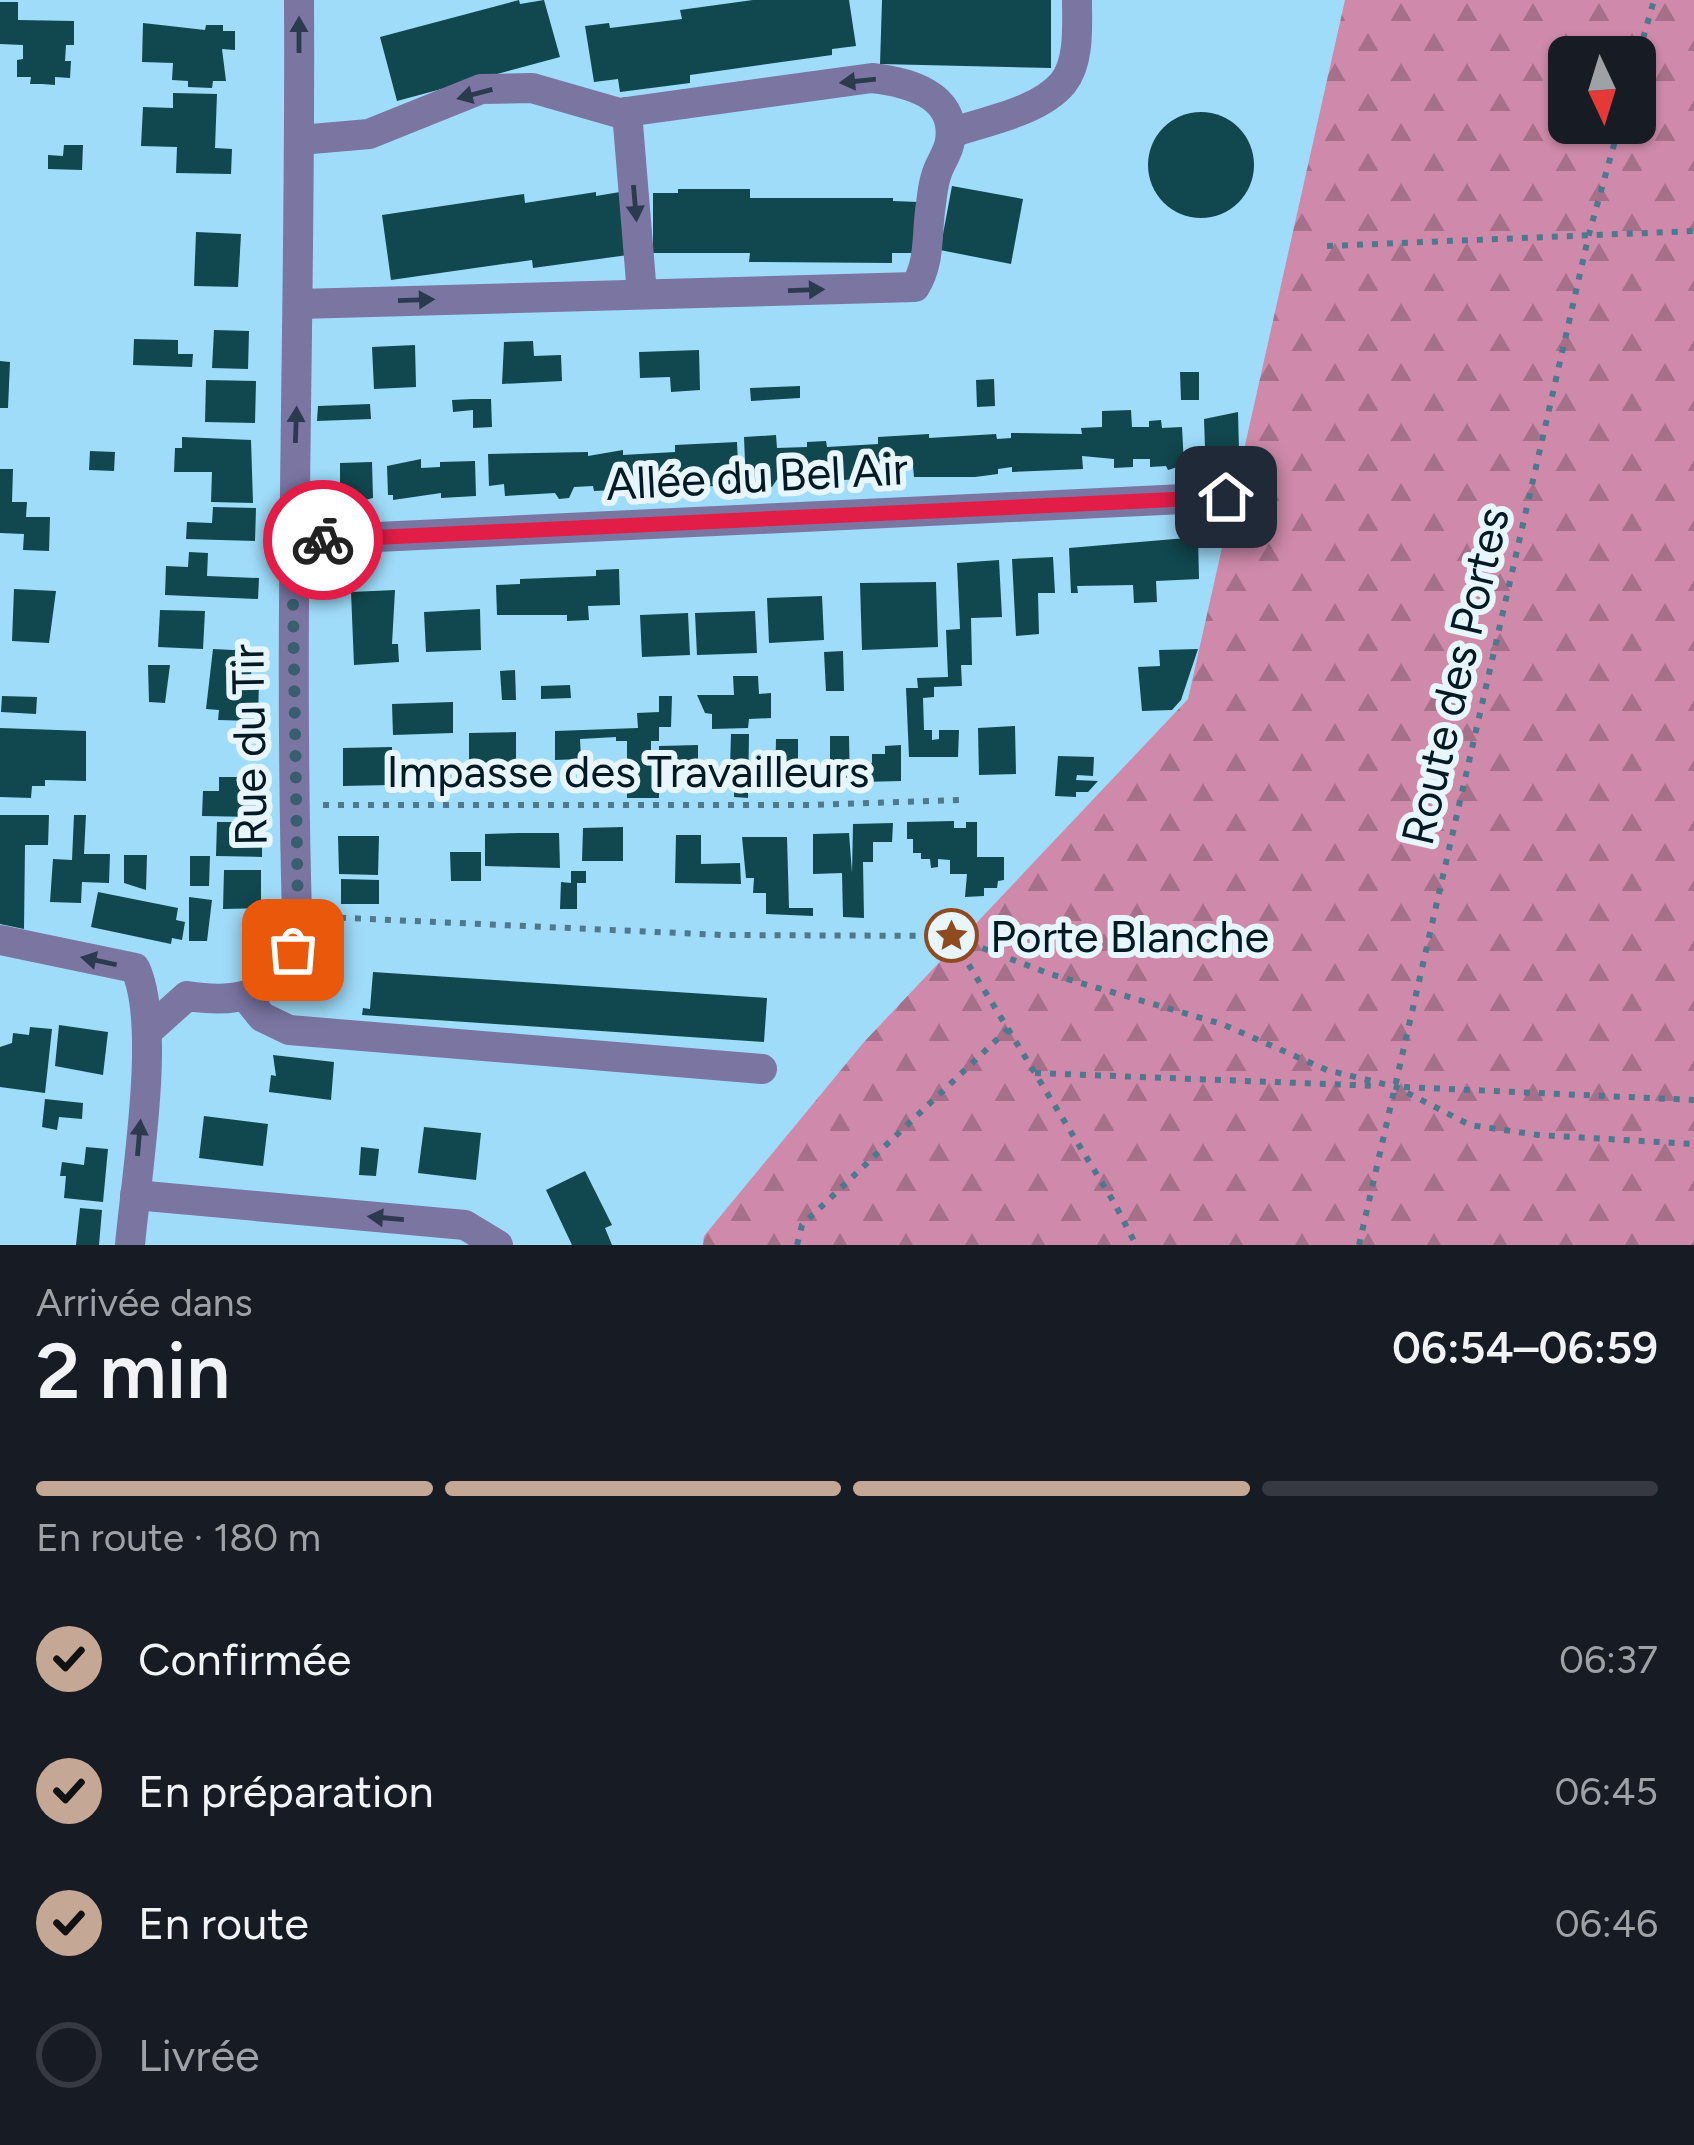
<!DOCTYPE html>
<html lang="fr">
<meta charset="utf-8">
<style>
:root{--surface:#171b24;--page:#242831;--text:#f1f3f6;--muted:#9ea1a6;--line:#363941;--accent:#c5a795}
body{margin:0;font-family:Figtree,sans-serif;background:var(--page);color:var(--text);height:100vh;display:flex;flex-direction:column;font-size:45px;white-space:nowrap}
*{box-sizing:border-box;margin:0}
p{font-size:39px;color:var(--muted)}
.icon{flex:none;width:66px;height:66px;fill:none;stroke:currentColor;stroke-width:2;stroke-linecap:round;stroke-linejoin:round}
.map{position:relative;height:1245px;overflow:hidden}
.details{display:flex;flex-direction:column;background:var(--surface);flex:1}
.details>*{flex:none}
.needle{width:78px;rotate:176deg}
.fabs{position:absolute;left:1548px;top:36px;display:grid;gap:24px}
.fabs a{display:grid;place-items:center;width:108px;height:108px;border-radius:18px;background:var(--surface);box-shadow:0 3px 9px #0004;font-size:60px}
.pin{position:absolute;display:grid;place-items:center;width:102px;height:102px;color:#fff;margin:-51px;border-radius:24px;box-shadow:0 6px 18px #0006}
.courier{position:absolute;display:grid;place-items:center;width:120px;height:120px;margin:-60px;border:9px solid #e11d48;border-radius:50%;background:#fff;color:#222;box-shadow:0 3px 15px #0007}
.overview em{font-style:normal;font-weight:600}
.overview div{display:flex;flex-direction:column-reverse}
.overview{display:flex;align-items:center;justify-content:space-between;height:204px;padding:0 36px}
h1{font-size:78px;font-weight:600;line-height:90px}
.bar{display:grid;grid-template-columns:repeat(4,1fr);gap:18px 12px;align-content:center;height:144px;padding:0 36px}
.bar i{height:15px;border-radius:9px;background:var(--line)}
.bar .selected{background:var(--accent)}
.bar p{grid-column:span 4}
ol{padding:0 36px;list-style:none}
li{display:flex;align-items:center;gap:36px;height:132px}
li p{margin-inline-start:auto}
li .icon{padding:12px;border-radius:50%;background:var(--accent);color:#111;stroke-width:4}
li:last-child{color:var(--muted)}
li i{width:66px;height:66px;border:6px solid var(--line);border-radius:50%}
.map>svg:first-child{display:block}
.forest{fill:url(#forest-firs);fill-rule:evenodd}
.building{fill:#11474f}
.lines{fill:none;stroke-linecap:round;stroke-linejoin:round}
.path{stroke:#4e788c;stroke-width:6;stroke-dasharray:6 9;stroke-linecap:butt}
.minor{stroke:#7b75a2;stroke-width:30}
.oneway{fill:#2c3a50}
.done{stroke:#395e6f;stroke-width:12;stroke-dasharray:0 21.6}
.route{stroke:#e11d48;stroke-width:15}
.labels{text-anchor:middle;stroke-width:12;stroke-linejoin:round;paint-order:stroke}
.street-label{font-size:45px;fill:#021a24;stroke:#e7f5fd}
.poi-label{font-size:45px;fill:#021a24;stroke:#e7f5fd;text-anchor:start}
</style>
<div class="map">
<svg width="1694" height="1245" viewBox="0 0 1694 1245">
<defs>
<pattern id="forest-firs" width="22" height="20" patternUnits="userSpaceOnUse" patternTransform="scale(3)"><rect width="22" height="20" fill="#cf8aab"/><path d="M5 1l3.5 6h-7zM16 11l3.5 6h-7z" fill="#a6708b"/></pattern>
</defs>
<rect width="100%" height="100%" fill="#9fdcfa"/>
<path class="forest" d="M1345 0H1694V1245H703L704 1236 864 1042 1188 699ZM1569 57H1635V123H1569Z"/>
<g class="building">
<polygon points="519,0 520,4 544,0 560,57 397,101 380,37"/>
<polygon points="753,0 849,0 856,46 832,49 832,55 690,75 690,83 620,92 618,79 594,82 585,26 609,23 610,28 682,19 680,10"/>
<polygon points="882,0 1051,0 1051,68 880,64"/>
<polygon points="0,2 18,2 18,20 74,21 74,45 66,45 65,61 71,61 70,78 55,77 55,85 42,84 30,84 31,77 17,77 17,60 23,59 23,45 0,44"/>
<polygon points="143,23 205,30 206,25 223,25 223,31 235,31 235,50 222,49 226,81 213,81 212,88 188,87 188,81 172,80 173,63 142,62"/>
<polygon points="173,93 217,94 215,148 232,149 231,174 176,173 177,147 141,146 143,107 173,108"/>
<circle cx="1201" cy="165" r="53"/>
<polygon points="64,145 83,145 82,170 48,169 48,155 63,156"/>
<polygon points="952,186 1023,199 1011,264 940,250"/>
<polygon points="678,189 750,189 750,198 893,198 893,201 918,202 918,253 892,253 892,263 749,262 750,253 653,253 653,193 678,193"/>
<polygon points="596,192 596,196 620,192 628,255 533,268 532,260 391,280 382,215 524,194 525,203"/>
<polygon points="196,232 241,234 238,287 194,286"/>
<polygon points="214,330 249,331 248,369 212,368"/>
<polygon points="134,339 178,340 178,354 193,354 192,367 133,365"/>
<polygon points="533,341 534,356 561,355 562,381 502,384 504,342"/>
<polygon points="415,345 416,387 374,389 372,347"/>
<polygon points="699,350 700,390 671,392 670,377 640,378 639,352"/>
<polygon points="0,361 10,362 8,408 0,408"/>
<polygon points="1180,372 1199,372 1199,400 1181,400"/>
<polygon points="994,379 995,406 977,407 976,380"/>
<polygon points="206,380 256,381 255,423 205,422"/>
<polygon points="800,386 800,398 751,401 750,388"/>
<polygon points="472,399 491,399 492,427 473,428 473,410 453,412 452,400"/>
<polygon points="370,404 371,419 317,421 318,406"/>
<polygon points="1131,410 1132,427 1149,427 1149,421 1161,420 1162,428 1182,427 1184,465 1168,470 1166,466 1150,467 1150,459 1133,459 1133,467 1114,468 1114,459 1082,456 1083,469 1012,472 1012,467 998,469 998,474 975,477 914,477 913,466 879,467 879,478 808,482 808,476 778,478 772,487 746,485 744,437 776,435 777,448 807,447 807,442 826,441 827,447 878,444 878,437 929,434 929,438 996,434 997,439 1011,438 1011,433 1082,434 1081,428 1102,427 1102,411"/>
<polygon points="1238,412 1239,451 1205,447 1204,419"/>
<polygon points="182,437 251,440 253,503 211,502 212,472 174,472 175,448 182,448"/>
<polygon points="737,442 739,485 693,487 693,477 676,478 676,487 594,491 593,486 574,487 569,498 559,499 555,493 505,496 504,484 489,486 488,454 588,452 588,456 623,450 623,455 675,452 675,445"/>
<polygon points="90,451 115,452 114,471 89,470"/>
<polygon points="421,459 421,468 440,467 440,462 475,461 476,496 441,498 441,493 393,500 393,495 388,495 387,466"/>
<polygon points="372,462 373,498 357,502 354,499 340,500 340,463"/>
<polygon points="0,469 13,469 12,502 27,502 26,517 50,517 49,551 23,550 24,534 0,533"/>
<polygon points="213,507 256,508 255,541 186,539 187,522 212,523"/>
<polygon points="1198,537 1199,579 1156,581 1157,602 1134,603 1133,585 1077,586 1078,593 1071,593 1069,548"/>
<polygon points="189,552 208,553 207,576 259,578 258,599 165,595 166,566 188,567"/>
<polygon points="1053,557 1055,593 1038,593 1039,634 1016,636 1012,559"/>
<polygon points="999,560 1002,617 971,618 972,665 961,665 962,686 934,687 934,697 923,698 924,730 932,730 932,740 939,739 939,730 959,730 958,757 909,757 906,688 918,688 917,678 948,677 946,630 960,629 957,563"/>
<polygon points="619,569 620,605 588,606 589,620 567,621 567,615 497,615 496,585 520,584 520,579 596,576 596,570"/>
<polygon points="936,582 938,647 862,650 860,583"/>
<polygon points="14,589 56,591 49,643 12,641"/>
<polygon points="395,590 392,644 398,644 399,662 354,665 351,592"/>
<polygon points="822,596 824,640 769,643 767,598"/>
<polygon points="480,609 481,650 426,652 424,612"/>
<polygon points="160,610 205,611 203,649 158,647"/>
<polygon points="755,611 757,653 697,655 695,613"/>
<polygon points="688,613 690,655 642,657 640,615"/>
<polygon points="213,649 252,651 251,679 259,679 258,721 218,720 219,710 206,709"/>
<polygon points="1198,649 1181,700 1172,710 1142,711 1138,667 1160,666 1159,650"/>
<polygon points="843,651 844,691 826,691 824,652"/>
<polygon points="148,665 170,665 165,703 149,702"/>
<polygon points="515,670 516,700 502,700 500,671"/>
<polygon points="733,676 758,676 759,694 771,693 771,718 749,719 748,728 712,729 712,714 705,713 697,695 734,695"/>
<polygon points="570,685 571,698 541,699 541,686"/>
<polygon points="2,696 37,697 36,714 1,712"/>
<polygon points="659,696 672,696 671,727 659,727 659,741 651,741 651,756 659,757 659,746 698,745 698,782 659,784 659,798 627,798 627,741 616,741 616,737 580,739 581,759 555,760 555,731 638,728 637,713 659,712"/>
<polygon points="453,702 453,733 393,735 392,704"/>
<polygon points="1015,726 1016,774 979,775 978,728"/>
<polygon points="0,728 86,731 86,781 45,780 45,786 32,786 31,798 0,797"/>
<polygon points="516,732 516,778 469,777 469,733"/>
<polygon points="731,734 749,734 748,798 734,797 734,787 724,787 725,767 730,768"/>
<polygon points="830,736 849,736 850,784 830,784"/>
<polygon points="776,739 798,739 798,786 775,787"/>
<polygon points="901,745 901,781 862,782 862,762 872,763 872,754 885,754 885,746"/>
<polygon points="392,747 391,785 343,786 343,748"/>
<polygon points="1058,756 1094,757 1093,776 1077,775 1076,780 1098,781 1088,792 1076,792 1076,797 1055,796"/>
<polygon points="219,777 258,777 258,817 202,816 203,791 219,791"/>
<polygon points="0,815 49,815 48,845 25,845 24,929 0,924"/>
<polygon points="74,815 86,815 84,854 110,854 109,883 82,882 81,903 50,902 53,859 72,860"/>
<polygon points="954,821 954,828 966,828 966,822 977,822 977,857 1004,857 1004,880 998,881 997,888 984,888 984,896 965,897 967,874 950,874 950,860 938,859 938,867 931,868 930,859 921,859 921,853 913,853 913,839 907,839 907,822"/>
<polygon points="217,822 262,822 262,857 216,856"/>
<polygon points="893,823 892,842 873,842 873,862 863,862 864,918 843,917 842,873 813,874 813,834 849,833 852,873 853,824"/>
<polygon points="623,827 623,861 582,861 583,828"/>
<polygon points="519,833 559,833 560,868 485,866 485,834"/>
<polygon points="676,835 701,835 701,864 740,863 741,884 675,883"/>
<polygon points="338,836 379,836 378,875 339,874"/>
<polygon points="742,837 787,837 789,908 813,908 813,916 766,914 766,893 753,893 754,878 746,878"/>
<polygon points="450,852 481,852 481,881 451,881"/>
<polygon points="124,855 147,855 146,890 124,883"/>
<polygon points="190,856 210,856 209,886 190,886"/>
<polygon points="224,870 261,870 261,908 223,909"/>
<polygon points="571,871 586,871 586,883 577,883 577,909 560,909 561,882 571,883"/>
<polygon points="341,879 379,880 379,904 341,904"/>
<polygon points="98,892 178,908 176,920 185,922 182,940 172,938 171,944 91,927"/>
<polygon points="189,897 212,900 207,941 189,941"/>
<polygon points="373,972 767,998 764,1042 362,1015 363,1008 370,1009"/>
<polygon points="59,1025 108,1032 103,1075 55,1066"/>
<polygon points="30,1027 52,1029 45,1093 0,1087 0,1047 12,1043 13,1033 29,1035"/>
<polygon points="273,1055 334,1062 331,1100 269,1092 271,1075 276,1076"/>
<polygon points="45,1099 83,1103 82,1119 59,1117 57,1130 42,1127"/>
<polygon points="204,1116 268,1124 263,1166 199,1158"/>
<polygon points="424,1127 481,1133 476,1180 418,1173"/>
<polygon points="86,1147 108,1149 103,1202 64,1198 66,1176 60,1176 62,1162 84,1165"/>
<polygon points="361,1147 379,1149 376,1176 359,1175"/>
<polygon points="585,1171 612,1225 605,1228 612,1245 572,1245 546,1190"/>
<polygon points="80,1208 102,1210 99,1245 76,1245"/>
</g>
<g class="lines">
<g class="path">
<polyline points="1635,67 1654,0"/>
<polyline points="1327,246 1694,231"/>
<polyline points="323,805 811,805 962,800"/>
<polyline points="325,917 723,935 951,936 1050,974 1222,1024 1327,1070 1396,1087 1470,1125 1538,1135 1694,1144"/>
<polyline points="953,939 1115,1204 1136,1245"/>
<polyline points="1035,1073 1379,1086"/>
<polyline points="1404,1087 1694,1100"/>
<polyline points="797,1245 802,1225 1008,1029"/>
<polyline points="1359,1245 1589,234 1620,123"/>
</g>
<g class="minor">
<polyline points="627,112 642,294"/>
<path d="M951 133C985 121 1039 112 1063 83 1080 62 1077 25 1077 0"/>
<path d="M299 304 915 287C931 261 926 234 931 204 932 195 933 185 936 176 939 164 948 154 950 141 957 94 907 82 872 78L619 113 532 88 481 89 369 134 300 140"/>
<polyline points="292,541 1226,497"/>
<path d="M0 940 135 968C162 1024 136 1177 130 1245"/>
<polyline points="246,997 262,1017 289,1030 762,1069"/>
<path d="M149 1030 187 996C258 1007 289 986 297 914 288 609 301 305 299 0"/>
<polyline points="135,1195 465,1225 498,1245"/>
</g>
</g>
<defs><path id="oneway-solid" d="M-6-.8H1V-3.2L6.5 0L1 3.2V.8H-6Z" transform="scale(3)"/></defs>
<g class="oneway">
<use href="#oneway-solid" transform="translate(299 35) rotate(-90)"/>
<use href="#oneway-solid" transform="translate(858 81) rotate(174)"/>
<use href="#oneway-solid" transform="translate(475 94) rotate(165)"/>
<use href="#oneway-solid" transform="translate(635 203) rotate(85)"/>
<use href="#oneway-solid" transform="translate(806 290) rotate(-2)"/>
<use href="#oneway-solid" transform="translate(416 300) rotate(-2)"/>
<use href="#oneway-solid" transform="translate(296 425) rotate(-88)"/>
<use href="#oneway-solid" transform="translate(99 961) rotate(-168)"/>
<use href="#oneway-solid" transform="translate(139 1138) rotate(-85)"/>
<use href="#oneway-solid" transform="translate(386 1218) rotate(-175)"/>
</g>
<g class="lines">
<polyline class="done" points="293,950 298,914 292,541 323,540"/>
<polyline class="route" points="323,540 1226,497"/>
</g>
<defs>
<symbol id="sight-ring" viewBox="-11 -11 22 22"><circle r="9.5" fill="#e7f5fd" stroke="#8f4a1f" stroke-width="1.5"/><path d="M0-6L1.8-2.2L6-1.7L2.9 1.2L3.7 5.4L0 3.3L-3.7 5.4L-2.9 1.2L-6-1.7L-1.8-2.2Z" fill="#8f4a1f"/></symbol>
</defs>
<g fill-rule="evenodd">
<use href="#sight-ring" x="922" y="906" width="59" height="59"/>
</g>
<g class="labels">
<g class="street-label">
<text transform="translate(757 476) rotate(-3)" y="16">Allée du Bel Air</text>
<text transform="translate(1455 676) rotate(-77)" y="16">Route des Portes</text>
<text transform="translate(249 745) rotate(-91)" y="16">Rue du Tir</text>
<text x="628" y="787">Impasse des Travailleurs</text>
</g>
<g class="poi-label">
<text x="990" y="952">Porte Blanche</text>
</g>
</g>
</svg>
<div class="fabs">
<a><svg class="needle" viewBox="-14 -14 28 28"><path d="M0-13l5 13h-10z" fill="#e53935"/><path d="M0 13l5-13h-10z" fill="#9ea1a6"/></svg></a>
</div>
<div class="pin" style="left:293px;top:950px;background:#ea580c"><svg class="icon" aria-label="bag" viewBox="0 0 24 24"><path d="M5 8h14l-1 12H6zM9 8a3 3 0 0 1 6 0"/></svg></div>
<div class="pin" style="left:1226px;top:497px;background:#1f2937"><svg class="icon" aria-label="home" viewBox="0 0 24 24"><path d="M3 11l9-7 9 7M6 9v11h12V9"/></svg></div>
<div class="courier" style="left:323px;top:540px"><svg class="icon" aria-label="bike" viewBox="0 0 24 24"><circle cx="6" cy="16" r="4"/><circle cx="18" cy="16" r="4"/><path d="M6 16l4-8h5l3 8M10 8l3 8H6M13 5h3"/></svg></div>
</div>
<section class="details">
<div class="overview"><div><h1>2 min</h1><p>Arrivée dans</p></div><em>06:54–06:59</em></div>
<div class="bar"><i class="selected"></i><i class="selected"></i><i class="selected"></i><i></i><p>En route · 180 m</p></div>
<ol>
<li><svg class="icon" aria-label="check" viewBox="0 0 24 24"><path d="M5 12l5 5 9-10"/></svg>Confirmée<p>06:37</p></li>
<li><svg class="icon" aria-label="check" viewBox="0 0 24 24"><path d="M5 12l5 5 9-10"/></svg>En préparation<p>06:45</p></li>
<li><svg class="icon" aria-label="check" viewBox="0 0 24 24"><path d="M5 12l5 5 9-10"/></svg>En route<p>06:46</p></li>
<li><i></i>Livrée</li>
</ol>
</section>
